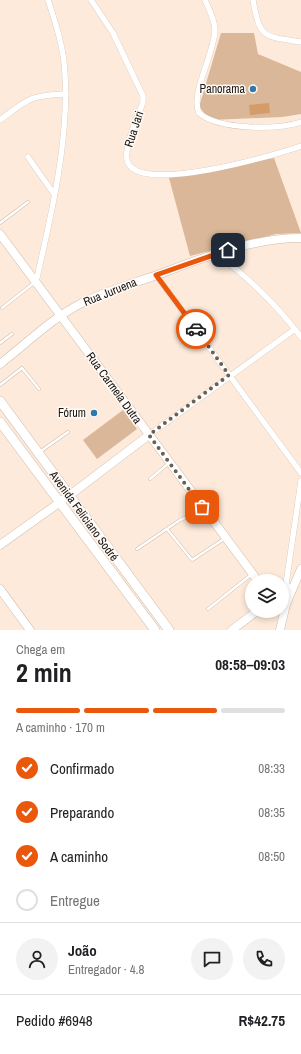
<!DOCTYPE html>
<html lang="pt">
<meta charset="utf-8">
<style>
:root{--surface:#fff;--page:#f2f2f2;--text:#202124;--muted:#757577;--line:#e0e0e0;--accent:#ea580c}
body{margin:0;font-family:"Archivo Narrow",sans-serif;background:var(--page);color:var(--text);height:100vh;display:flex;flex-direction:column;font-size:15px;white-space:nowrap}
*{box-sizing:border-box;margin:0}
p{font-size:13px;color:var(--muted)}
.icon{flex:none;width:22px;height:22px;fill:none;stroke:currentColor;stroke-width:2;stroke-linecap:round;stroke-linejoin:round}
.map{position:relative;height:630px;overflow:hidden}
.side{display:flex;flex-direction:column;background:var(--surface);flex:1}
.side>*{flex:none}
.tools{position:absolute;left:245px;top:574px;display:grid;gap:8px}
.tools a{display:grid;place-items:center;width:44px;height:44px;border-radius:50%;background:var(--surface);box-shadow:0 2px 6px #0003;font-size:20px}
.pin{position:absolute;display:grid;place-items:center;width:34px;height:34px;color:#fff;margin:-17px;border-radius:8px;box-shadow:0 2px 6px #0006}
.courier{position:absolute;display:grid;place-items:center;width:40px;height:40px;margin:-20px;border:3px solid #ea580c;border-radius:50%;background:#fff;color:#222;box-shadow:0 1px 5px #0007}
.summary em{font-style:normal;font-weight:700}
.summary div{display:flex;flex-direction:column-reverse}
.summary{display:flex;align-items:center;justify-content:space-between;height:68px;padding:0 16px}
h1{font-size:26px;font-weight:700;line-height:30px}
.bar{display:grid;grid-template-columns:repeat(4,1fr);gap:6px 4px;align-content:center;height:48px;padding:0 16px}
.bar i{height:5px;border-radius:3px;background:var(--line)}
.bar .on{background:var(--accent)}
.bar p{grid-column:span 4}
.line{display:flex;align-items:center;gap:10px;padding:0 16px;border-top:1px solid var(--line)}
.line div{flex:1}
.round{display:grid;place-items:center;flex:none;width:42px;height:42px;border-radius:21px;background:var(--page)}
ol{padding:0 16px;list-style:none}
li{display:flex;align-items:center;gap:12px;height:44px}
li p{margin-inline-start:auto}
li .icon{padding:4px;border-radius:50%;background:var(--accent);color:#fff;stroke-width:4}
li:last-child{color:var(--muted)}
li i{width:22px;height:22px;border:2px solid var(--line);border-radius:50%}
.map>svg:first-child{display:block}
.green{fill:#d9b798}
.water{fill:#d39c69}
.lines{fill:none;stroke-linecap:round;stroke-linejoin:round}
.lane-casing{stroke:#cfbdae;stroke-width:3.5}
.street-casing{stroke:#cfbdae;stroke-width:6}
.secondary-casing{stroke:#cfbdae;stroke-width:9}
.primary-casing{stroke:#cfbdae;stroke-width:10}
.lane{stroke:#fff;stroke-width:2.5}
.street{stroke:#fff;stroke-width:5.5}
.secondary{stroke:#fff;stroke-width:8}
.primary{stroke:#fff;stroke-width:9}
.done{stroke:#6a6056;stroke-width:4;stroke-dasharray:0 7.2}
.route{stroke:#ea580c;stroke-width:5}
.poi-dot{fill:#2f79ac;stroke:#fefaf7;stroke-width:1.5}
.labels{text-anchor:middle;stroke-width:3;stroke-linejoin:round;paint-order:stroke}
.poi-label{font-size:12px;fill:#1b150f;stroke:#fefaf7;text-anchor:end}
.street-label{font-size:12px;fill:#1b150f;stroke:#fefaf7}
</style>
<div class="map">
<svg width="301" height="630" viewBox="0 0 301 630">
<rect width="100%" height="100%" fill="#fdeada"/>
<g class="green">
<polygon points="221,33 254,33 258,54 301,72 301,114 282,117 211,120 199,107"/>
<polygon points="274,158 301,233 276,234 190,256 169,178"/>
<polygon points="123,410 137,429 97,459 83,440"/>
</g>
<polygon class="water" points="269,103 270,113 250,115 249,105"/>
<g class="lines">
<defs>
<g id="lane">
<polyline points="0,223 28,202"/>
<polyline points="2,308 35,282"/>
<polyline points="0,343 12,334"/>
<polyline points="0,385 22,368 39,389"/>
<polyline points="41,451 68,432"/>
<polyline points="150,479 169,463"/>
<polyline points="167,529 192,560 224,539"/>
<polyline points="137,549 180,520 194,514 202,507"/>
<polyline points="208,609 252,574"/>
</g>
<g id="street">
<path d="M91 0 113 33 143 96V102C138 116 122 150 128 163 143 194 275 155 301 146"/>
<path d="M205 0C209 9 214 18 215 29 215 53 190 93 199 113 219 130 277 130 301 122"/>
<path d="M253 0C260 39 263 36 301 42"/>
<path d="M0 120C28 99 30 95 66 94"/>
<polyline points="28,157 54,194"/>
<path d="M216 253C249 278 276 304 301 337"/>
<polyline points="156,275 301,473"/>
<path d="M36 282C51 216 69 141 65 74 64 49 56 24 48 0"/>
<polyline points="149,435 295,329"/>
<polyline points="293,587 288,587 286,584 301,481"/>
</g>
<g id="secondary">
<polyline points="0,234 258,581"/>
<path d="M0 364C26 344 51 319 80 304 105 291 132 284 157 275 203 258 251 238 301 238"/>
<polyline points="0,545 70,495 149,435"/>
<polyline points="0,589 30,630"/>
<polyline points="232,630 257,611"/>
<polyline points="280,630 286,604 301,569"/>
</g>
<g id="primary">
<polyline points="0,401 169,630"/>
<polyline points="0,422 155,630"/>
</g>
</defs>
<use href="#lane" class="lane-casing"/>
<use href="#street" class="street-casing"/>
<use href="#secondary" class="secondary-casing"/>
<use href="#primary" class="primary-casing"/>
<use href="#lane" class="lane"/>
<use href="#street" class="street"/>
<use href="#secondary" class="secondary"/>
<use href="#primary" class="primary"/>
</g>
<g class="lines">
<polyline class="done" points="196,329 229,375 149,435 202,507"/>
<polyline class="route" points="196,329 156,275 228,250"/>
</g>
<g class="poi-dot">
<circle cx="253" cy="89" r="4"/>
<circle cx="94" cy="413" r="4"/>
</g>
<g class="labels">
<g class="poi-label">
<text x="245" y="93">Panorama</text>
<text x="86" y="417">Fórum</text>
</g>
<g class="street-label">
<text transform="translate(134 129) rotate(-72)" y="4">Rua Jari</text>
<text transform="translate(110 292) rotate(-22)" y="4">Rua Juruena</text>
<text transform="translate(114 388) rotate(54)" y="4">Rua Carmela Dutra</text>
<text transform="translate(84 516) rotate(54)" y="4">Avenida Feliciano Sodré</text>
</g>
</g>
</svg>
<div class="tools">
<a><svg class="icon" aria-label="layers" viewBox="0 0 24 24"><path d="M12 4l9 5-9 5-9-5zM3 14l9 5 9-5"/></svg></a>
</div>
<div class="pin" style="left:202px;top:507px;background:#ea580c"><svg class="icon" aria-label="bag" viewBox="0 0 24 24"><path d="M5 8h14l-1 12H6zM9 8a3 3 0 0 1 6 0"/></svg></div>
<div class="pin" style="left:228px;top:250px;background:#1f2937"><svg class="icon" aria-label="home" viewBox="0 0 24 24"><path d="M3 11l9-7 9 7M6 9v11h12V9"/></svg></div>
<div class="courier" style="left:196px;top:329px"><svg class="icon" aria-label="car" viewBox="0 0 24 24"><path d="M5 17H2v-5l4-1 3-4h7l3 4 3 1v5h-3M9 17h6M6 11h13"/><circle cx="7" cy="17" r="2"/><circle cx="17" cy="17" r="2"/></svg></div>
</div>
<section class="side">
<div class="summary"><div><h1>2 min</h1><p>Chega em</p></div><em>08:58–09:03</em></div>
<div class="bar"><i class="on"></i><i class="on"></i><i class="on"></i><i></i><p>A caminho · 170 m</p></div>
<ol>
<li><svg class="icon" aria-label="check" viewBox="0 0 24 24"><path d="M5 12l5 5 9-10"/></svg>Confirmado<p>08:33</p></li>
<li><svg class="icon" aria-label="check" viewBox="0 0 24 24"><path d="M5 12l5 5 9-10"/></svg>Preparando<p>08:35</p></li>
<li><svg class="icon" aria-label="check" viewBox="0 0 24 24"><path d="M5 12l5 5 9-10"/></svg>A caminho<p>08:50</p></li>
<li><i></i>Entregue</li>
</ol>
<div class="line" style="height:72px"><a class="round"><svg class="icon" aria-label="person" viewBox="0 0 24 24"><circle cx="12" cy="8" r="4"/><path d="M4 21q1-7 8-7t8 7"/></svg></a><div><b>João</b><p>Entregador · 4.8</p></div><a class="round"><svg class="icon" aria-label="chat" viewBox="0 0 24 24"><path d="M4 5h16v11H9l-5 4z"/></svg></a><a class="round"><svg class="icon" aria-label="phone" viewBox="0 0 24 24"><path d="M5 4h4l2 5-3 2q2 4 5 5l2-3 5 2v4C11 20 4 13 5 4z"/></svg></a></div>
<div class="line" style="height:52px"><div>Pedido #6948</div><b>R$42.75</b></div>
</section>
